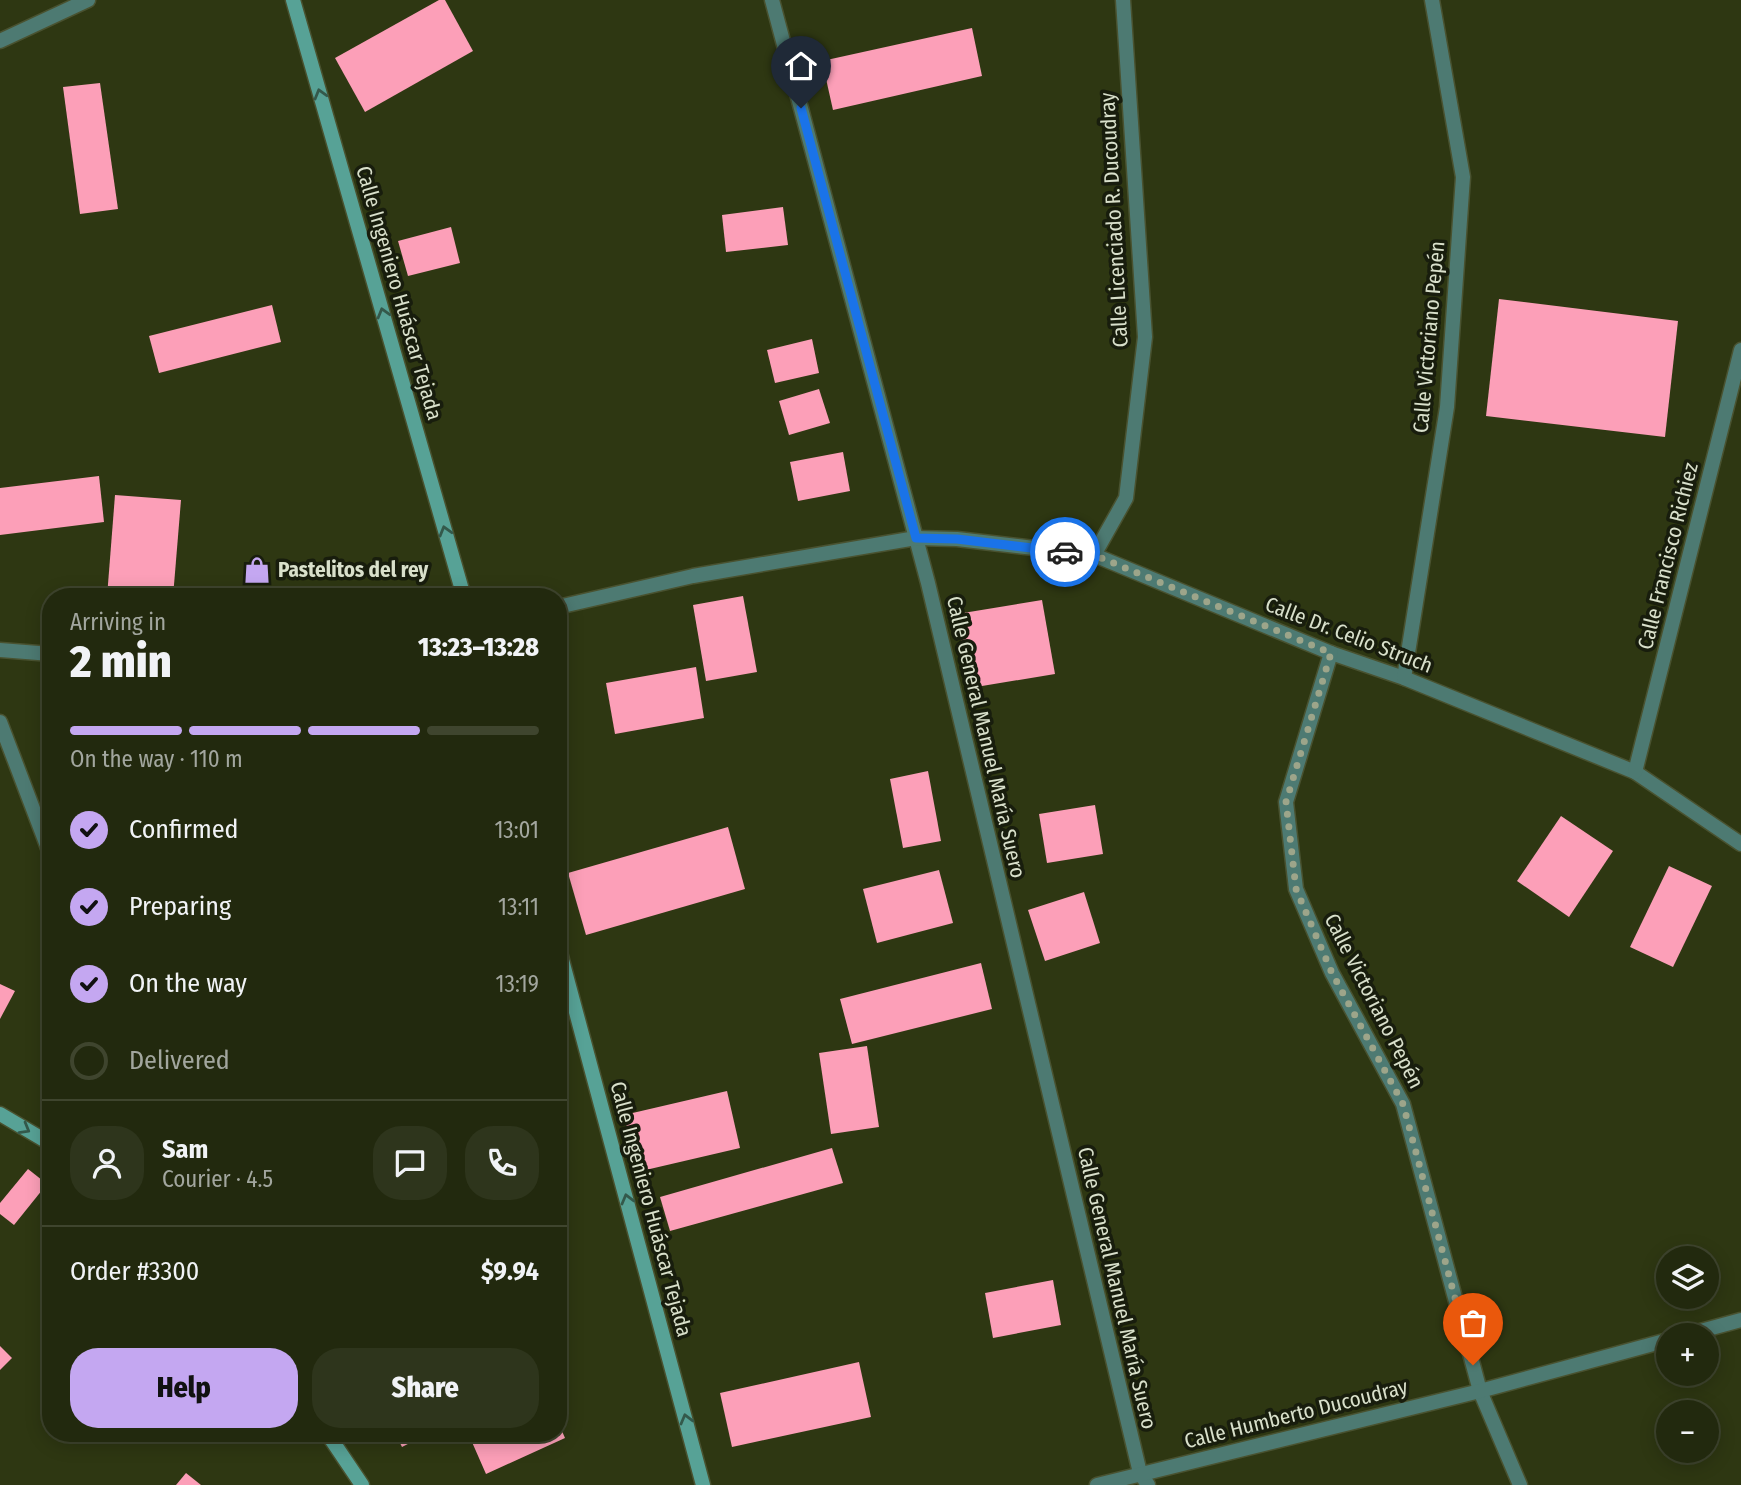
<!DOCTYPE html>
<meta charset="utf-8">
<style>
:root{--surface:#22290e;--page:#2e351c;--text:#f1f3f6;--muted:#a2a69e;--line:#3f452e;--accent:#c4a7f1}
body{margin:0;font-family:"Fira Sans Condensed",sans-serif;background:var(--page);color:var(--text);height:100vh;display:flex;flex-direction:column;font-size:26px;white-space:nowrap}
*{box-sizing:border-box;margin:0}
p{font-size:23px;color:var(--muted)}
.icon{flex:none;width:38px;height:38px;fill:none;stroke:currentColor;stroke-width:2;stroke-linecap:round;stroke-linejoin:round}
.map{position:relative;flex:1;overflow:hidden}
.details{position:absolute;left:42px;top:588px;width:525px;height:854px;display:flex;flex-direction:column;background:var(--surface);border-radius:28px;box-shadow:0 4px 18px #0003,0 0 0 2px var(--line)}
.details>*{flex:none}
.tools{position:absolute;left:1656px;top:1246px;display:grid;gap:14px}
.tools a{display:grid;place-items:center;width:63px;height:63px;border-radius:50%;background:var(--surface);box-shadow:0 4px 18px #0003,0 0 0 2px var(--line);font-size:35px}
.pin{position:absolute;display:grid;place-items:center;width:60px;height:60px;color:#fff;margin:-72px -30px;border-radius:50% 50% 50% 0;rotate:-45deg;box-shadow:0 0 7px #0007}
.pin .icon{rotate:45deg}
.courier{position:absolute;display:grid;place-items:center;width:70px;height:70px;margin:-35px;border:5px solid #1a73e8;border-radius:50%;background:#fff;color:#222;box-shadow:0 2px 9px #0007}
.headline em{font-style:normal;font-weight:800}
.headline div{display:flex;flex-direction:column-reverse}
.headline{display:flex;align-items:center;justify-content:space-between;height:119px;padding:0 28px}
h1{font-size:46px;font-weight:800;line-height:52px}
.bar{display:grid;grid-template-columns:repeat(4,1fr);gap:10px 7px;align-content:center;height:84px;padding:0 28px}
.bar i{height:9px;border-radius:5px;background:var(--line)}
.bar .current{background:var(--accent)}
.bar p{grid-column:span 4}
.line{display:flex;align-items:center;gap:18px;padding:0 28px;border-top:2px solid var(--line)}
.line div{flex:1}
.round{display:grid;place-items:center;flex:none;width:74px;height:74px;border-radius:28px;background:var(--page)}
ol{padding:0 28px;list-style:none}
li{display:flex;align-items:center;gap:21px;height:77px}
li p{margin-inline-start:auto}
li .icon{padding:7px;border-radius:50%;background:var(--accent);color:#111;stroke-width:4}
li:last-child{color:var(--muted)}
li i{width:38px;height:38px;border:4px solid var(--line);border-radius:50%}
.button{display:flex;gap:14px;margin-top:auto;padding:14px 28px}
.button a{flex:1;height:80px;border-radius:28px;background:var(--accent);color:#111;font-size:28px;font-weight:800;line-height:80px;text-align:center}
.button a+a{background:var(--page);color:var(--text)}
.map>svg:first-child{display:block}
.building{fill:#fc9fb8}
.lines{fill:none;stroke-linecap:round;stroke-linejoin:round}
.street-casing{stroke:#495230;stroke-width:17}
.secondary-casing{stroke:#495230;stroke-width:17}
.street{stroke:#4d7a72;stroke-width:14}
.secondary{stroke:#57a296;stroke-width:14}
.oneway{stroke:#34594b}
.done{stroke:#9da58a;stroke-width:7;stroke-dasharray:0 12.6}
.route{stroke:#1a73e8;stroke-width:9}
.labels{text-anchor:middle;stroke-width:7;stroke-linejoin:round;paint-order:stroke}
.street-label{font-size:21px;fill:#d9e0cb;stroke:#181d0d}
.poi-label{font-size:21px;font-weight:bold;fill:#d9e0cb;stroke:#181d0d;text-anchor:start}
</style>
<div class="map">
<svg width="1741" height="1485" viewBox="0 0 1741 1485">
<rect width="100%" height="100%" fill="#2e3712"/>
<g class="building">
<polygon points="439,0 445,0 473,51 365,112 335,58"/>
<polygon points="972,28 982,76 833,110 822,61"/>
<polygon points="100,83 118,209 80,214 63,87"/>
<polygon points="783,207 788,245 726,252 722,215"/>
<polygon points="451,227 460,263 408,276 398,241"/>
<polygon points="1499,299 1678,321 1665,437 1486,416"/>
<polygon points="272,305 281,342 159,373 149,336"/>
<polygon points="812,339 819,373 775,383 767,350"/>
<polygon points="819,389 830,423 789,435 779,401"/>
<polygon points="843,452 850,491 798,501 790,462"/>
<polygon points="99,476 104,522 0,535 0,488"/>
<polygon points="115,495 181,500 173,597 107,597"/>
<polygon points="743,596 757,672 706,681 693,605"/>
<polygon points="1042,600 1055,674 970,688 957,614"/>
<polygon points="696,667 704,718 615,734 606,683"/>
<polygon points="928,771 941,841 903,848 890,779"/>
<polygon points="1095,805 1103,854 1047,863 1039,814"/>
<polygon points="1561,816 1613,851 1569,917 1517,881"/>
<polygon points="728,827 745,889 586,935 568,873"/>
<polygon points="1669,866 1712,886 1673,967 1630,947"/>
<polygon points="939,870 953,923 877,943 863,889"/>
<polygon points="1084,892 1100,943 1045,961 1028,910"/>
<polygon points="981,963 992,1009 852,1044 840,999"/>
<polygon points="0,984 15,991 0,1019"/>
<polygon points="867,1046 879,1127 831,1134 819,1053"/>
<polygon points="727,1091 740,1148 637,1172 624,1115"/>
<polygon points="832,1148 843,1183 670,1231 660,1197"/>
<polygon points="28,1169 47,1184 14,1225 0,1214 0,1203"/>
<polygon points="1053,1280 1061,1325 993,1338 985,1293"/>
<polygon points="0,1346 12,1358 0,1370"/>
<polygon points="859,1362 871,1417 732,1447 720,1393"/>
<polygon points="558,1422 565,1438 486,1474 468,1433 558,1433"/>
<polygon points="395,1433 429,1433 402,1447"/>
<polygon points="186,1473 201,1485 176,1485"/>
</g>
<g class="lines">
<defs>
<g id="street">
<polyline points="772,0 928,583 1140,1473 1148,1485"/>
<polyline points="0,41 88,0"/>
<polyline points="1094,555 1126,498 1145,337 1123,0"/>
<polyline points="558,607 693,576 916,538 957,539 1094,555 1331,653 1404,678 1635,772 1741,844"/>
<polyline points="0,650 51,654"/>
<polyline points="1331,653 1286,802 1296,889 1332,973 1403,1104 1480,1391 1520,1485"/>
<polyline points="1404,678 1447,407 1463,177 1432,0"/>
<polyline points="0,722 51,856"/>
<polyline points="1635,772 1741,350"/>
<polyline points="1686,1335 1741,1320"/>
<polyline points="1097,1485 1480,1391 1668,1340"/>
</g>
<g id="secondary">
<polyline points="293,0 464,597"/>
<polyline points="558,945 703,1485"/>
<polyline points="0,1114 51,1144"/>
<polyline points="327,1433 362,1485"/>
</g>
</defs>
<use href="#street" class="street-casing"/>
<use href="#secondary" class="secondary-casing"/>
<use href="#street" class="street"/>
<use href="#secondary" class="secondary"/>
</g>
<defs><path id="oneway-chevron" d="M-2-3.5L2.5 0L-2 3.5" fill="none" stroke-width="1.6" stroke-linecap="round" stroke-linejoin="round" transform="scale(1.75)"/></defs>
<g class="oneway">
<use href="#oneway-chevron" transform="translate(320 94) rotate(-106)"/>
<use href="#oneway-chevron" transform="translate(383 313) rotate(-106)"/>
<use href="#oneway-chevron" transform="translate(445 531) rotate(-106)"/>
<use href="#oneway-chevron" transform="translate(25 1129) rotate(30)"/>
<use href="#oneway-chevron" transform="translate(627 1199) rotate(-105)"/>
<use href="#oneway-chevron" transform="translate(686 1419) rotate(-105)"/>
</g>
<g class="lines">
<polyline class="done" points="1065,552 1094,555 1331,653 1286,802 1296,889 1332,973 1403,1104 1473,1365"/>
<polyline class="route" points="801,108 916,538 957,539 1065,552"/>
</g>
<defs>
<symbol id="shop-bare" viewBox="-9 -9 18 18"><path d="M-5-2.5h2.3a2.7 3.5 0 0 1 5.4 0H5L5.5 6h-11ZM-1.5-2.5h3a1.5 2.3 0 0 0-3 0Z" fill="#c4a7f1" stroke="#181d0d" stroke-width="2.5" paint-order="stroke"/></symbol>
</defs>
<g fill-rule="evenodd">
<use href="#shop-bare" x="238" y="551" width="38" height="38"/>
</g>
<g class="labels">
<g class="street-label">
<text transform="translate(1114 220) rotate(-93)" y="7">Calle Licenciado R. Ducoudray</text>
<text transform="translate(399 293) rotate(74)" y="7">Calle Ingeniero Huáscar Tejada</text>
<text transform="translate(1429 337) rotate(-85)" y="7">Calle Victoriano Pepén</text>
<text transform="translate(1668 556) rotate(-76)" y="7">Calle Francisco Richiez</text>
<text transform="translate(1349 635) rotate(21)" y="7">Calle Dr. Celio Struch</text>
<text transform="translate(986 737) rotate(77)" y="7">Calle General Manuel María Suero</text>
<text transform="translate(1374 1001) rotate(63)" y="7">Calle Victoriano Pepén</text>
<text transform="translate(651 1209) rotate(75)" y="7">Calle Ingeniero Huáscar Tejada</text>
<text transform="translate(1117 1288) rotate(77)" y="7">Calle General Manuel María Suero</text>
<text transform="translate(1296 1414) rotate(-14)" y="7">Calle Humberto Ducoudray</text>
</g>
<g class="poi-label">
<text x="278" y="577">Pastelitos del rey</text>
</g>
</g>
</svg>
<div class="tools">
<a><svg class="icon" aria-label="layers" viewBox="0 0 24 24"><path d="M12 4l9 5-9 5-9-5zM3 14l9 5 9-5"/></svg></a>
<a>+</a>
<a>−</a>
</div>
<div class="pin" style="left:1473px;top:1365px;background:#ea580c"><svg class="icon" aria-label="bag" viewBox="0 0 24 24"><path d="M5 8h14l-1 12H6zM9 8a3 3 0 0 1 6 0"/></svg></div>
<div class="pin" style="left:801px;top:108px;background:#1f2937"><svg class="icon" aria-label="home" viewBox="0 0 24 24"><path d="M3 11l9-7 9 7M6 9v11h12V9"/></svg></div>
<div class="courier" style="left:1065px;top:552px"><svg class="icon" aria-label="car" viewBox="0 0 24 24"><path d="M5 17H2v-5l4-1 3-4h7l3 4 3 1v5h-3M9 17h6M6 11h13"/><circle cx="7" cy="17" r="2"/><circle cx="17" cy="17" r="2"/></svg></div>
<section class="details">
<div class="headline"><div><h1>2 min</h1><p>Arriving in</p></div><em>13:23–13:28</em></div>
<div class="bar"><i class="current"></i><i class="current"></i><i class="current"></i><i></i><p>On the way · 110 m</p></div>
<ol>
<li><svg class="icon" aria-label="check" viewBox="0 0 24 24"><path d="M5 12l5 5 9-10"/></svg>Confirmed<p>13:01</p></li>
<li><svg class="icon" aria-label="check" viewBox="0 0 24 24"><path d="M5 12l5 5 9-10"/></svg>Preparing<p>13:11</p></li>
<li><svg class="icon" aria-label="check" viewBox="0 0 24 24"><path d="M5 12l5 5 9-10"/></svg>On the way<p>13:19</p></li>
<li><i></i>Delivered</li>
</ol>
<div class="line" style="height:126px"><a class="round"><svg class="icon" aria-label="person" viewBox="0 0 24 24"><circle cx="12" cy="8" r="4"/><path d="M4 21q1-7 8-7t8 7"/></svg></a><div><b>Sam</b><p>Courier · 4.5</p></div><a class="round"><svg class="icon" aria-label="chat" viewBox="0 0 24 24"><path d="M4 5h16v11H9l-5 4z"/></svg></a><a class="round"><svg class="icon" aria-label="phone" viewBox="0 0 24 24"><path d="M5 4h4l2 5-3 2q2 4 5 5l2-3 5 2v4C11 20 4 13 5 4z"/></svg></a></div>
<div class="line" style="height:91px"><div>Order #3300</div><b>$9.94</b></div>
<div class="button"><a>Help</a><a>Share</a></div>
</section>
</div>
